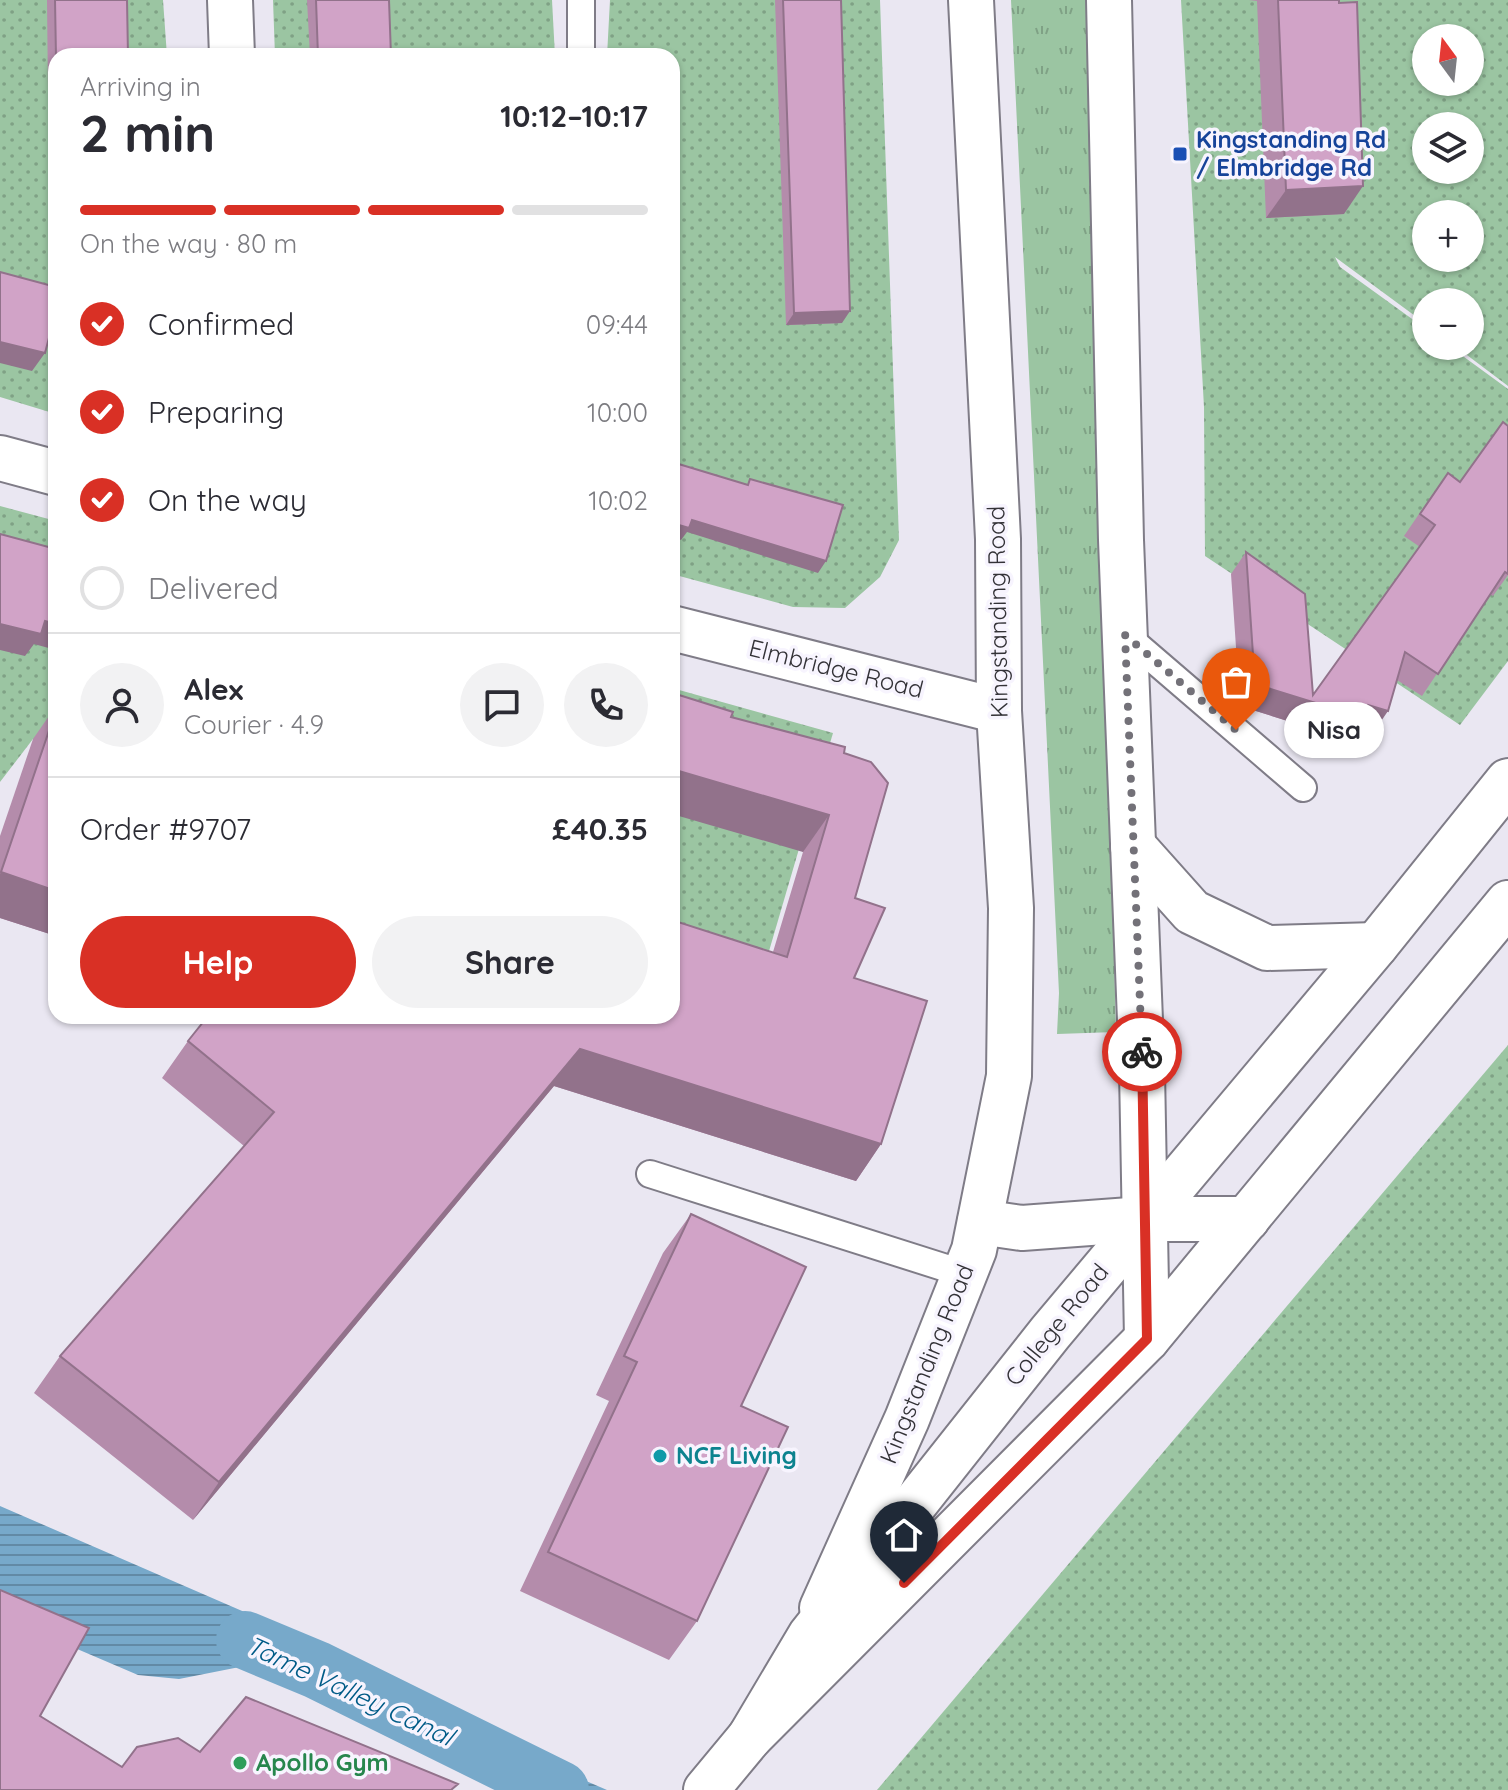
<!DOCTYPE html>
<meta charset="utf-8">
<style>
:root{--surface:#fff;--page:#f2f2f3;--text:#2b2b33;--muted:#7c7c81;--line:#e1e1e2;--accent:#d93025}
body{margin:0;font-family:Quicksand,sans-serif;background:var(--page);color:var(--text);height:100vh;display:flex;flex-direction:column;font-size:30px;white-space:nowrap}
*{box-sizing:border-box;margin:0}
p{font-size:26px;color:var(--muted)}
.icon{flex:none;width:44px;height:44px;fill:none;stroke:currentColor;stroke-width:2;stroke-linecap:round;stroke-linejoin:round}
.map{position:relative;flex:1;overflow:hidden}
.sheet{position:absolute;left:48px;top:48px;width:632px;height:976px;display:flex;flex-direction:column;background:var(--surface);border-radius:24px;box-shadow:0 2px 6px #0004}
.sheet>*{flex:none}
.needle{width:52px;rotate:345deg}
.buttons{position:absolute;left:1412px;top:24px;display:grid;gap:16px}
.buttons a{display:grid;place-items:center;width:72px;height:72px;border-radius:50%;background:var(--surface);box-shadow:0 2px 6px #0004;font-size:40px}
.pin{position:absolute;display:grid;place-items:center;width:68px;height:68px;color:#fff;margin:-82px -34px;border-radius:50% 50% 50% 0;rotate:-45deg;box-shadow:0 0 8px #0007}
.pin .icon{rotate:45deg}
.courier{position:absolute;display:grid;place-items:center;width:80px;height:80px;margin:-40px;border:6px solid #d93025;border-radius:50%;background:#fff;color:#222;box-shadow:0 2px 10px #0007}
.bubble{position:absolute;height:56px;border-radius:28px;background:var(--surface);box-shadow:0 2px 6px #0004;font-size:26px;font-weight:700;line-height:56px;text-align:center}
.overview em{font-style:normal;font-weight:700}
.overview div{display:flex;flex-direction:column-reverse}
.overview{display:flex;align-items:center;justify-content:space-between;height:136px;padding:0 32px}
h1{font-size:52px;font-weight:700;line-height:60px}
.bar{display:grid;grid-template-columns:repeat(4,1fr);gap:12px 8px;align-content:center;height:96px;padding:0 32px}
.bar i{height:10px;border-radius:6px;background:var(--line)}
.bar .active{background:var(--accent)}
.bar p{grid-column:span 4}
.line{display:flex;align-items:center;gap:20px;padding:0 32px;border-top:2px solid var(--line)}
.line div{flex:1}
.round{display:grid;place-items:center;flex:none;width:84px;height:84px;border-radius:42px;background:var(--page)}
ol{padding:0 32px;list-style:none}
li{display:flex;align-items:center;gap:24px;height:88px}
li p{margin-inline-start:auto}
li .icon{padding:8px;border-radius:50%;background:var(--accent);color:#fff;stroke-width:4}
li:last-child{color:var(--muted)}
li i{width:44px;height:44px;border:4px solid var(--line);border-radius:50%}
.cta{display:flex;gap:16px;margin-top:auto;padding:16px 32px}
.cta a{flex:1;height:92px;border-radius:48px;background:var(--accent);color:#fff;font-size:32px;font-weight:700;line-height:92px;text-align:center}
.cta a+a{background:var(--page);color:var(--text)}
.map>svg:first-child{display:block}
.grass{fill:url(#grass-tufts)}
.park{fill:url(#park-dots);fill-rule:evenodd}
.water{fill:url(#water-rules)}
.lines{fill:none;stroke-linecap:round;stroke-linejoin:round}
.canal{stroke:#77a9ca;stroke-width:58}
.lane-casing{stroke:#7f7c87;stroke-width:30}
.street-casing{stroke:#7f7c87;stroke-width:48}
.secondary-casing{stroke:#7f7c87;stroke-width:48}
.primary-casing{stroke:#7f7c87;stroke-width:48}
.lane{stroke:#fff;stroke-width:26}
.street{stroke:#fff;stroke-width:44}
.secondary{stroke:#fff;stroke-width:44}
.primary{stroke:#fff;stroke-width:44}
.wall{fill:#b48cab}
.shaded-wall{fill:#92728b}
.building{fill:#d1a3c7;stroke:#92728b;stroke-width:2}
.done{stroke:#737178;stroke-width:8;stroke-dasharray:0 14.4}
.route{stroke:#d93025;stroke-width:10}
.transit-dot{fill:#1a4fb4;stroke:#f7f4fe;stroke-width:3}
.culture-dot{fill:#0f9aa8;stroke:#f7f4fe;stroke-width:3}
.leisure-dot{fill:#2e9e5b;stroke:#f7f4fe;stroke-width:3}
.labels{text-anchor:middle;stroke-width:7;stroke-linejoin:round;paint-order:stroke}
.transit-label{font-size:24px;font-weight:bold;fill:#164399;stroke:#f7f4fe;text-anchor:start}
.street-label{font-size:24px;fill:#333237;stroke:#f7f4fe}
.culture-label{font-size:24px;font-weight:bold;fill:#0d838f;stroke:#f7f4fe;text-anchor:start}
.leisure-label{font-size:24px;font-weight:bold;fill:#27864d;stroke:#f7f4fe;text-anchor:start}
.water-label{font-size:26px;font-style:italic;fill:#005b87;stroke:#f7f4fe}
</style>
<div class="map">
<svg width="1508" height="1790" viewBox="0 0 1508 1790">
<defs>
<pattern id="grass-tufts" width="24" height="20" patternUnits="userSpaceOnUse" patternTransform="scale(2)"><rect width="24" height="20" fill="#9bc5a2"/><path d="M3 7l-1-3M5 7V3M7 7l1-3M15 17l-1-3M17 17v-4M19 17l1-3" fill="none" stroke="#7fa185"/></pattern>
<pattern id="park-dots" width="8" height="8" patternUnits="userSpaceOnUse" patternTransform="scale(2)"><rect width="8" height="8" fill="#9bc5a2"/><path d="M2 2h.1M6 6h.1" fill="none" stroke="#7fa185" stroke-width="1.8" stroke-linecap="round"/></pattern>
<pattern id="water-rules" width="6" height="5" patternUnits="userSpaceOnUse" patternTransform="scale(2)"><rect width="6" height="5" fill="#77a9ca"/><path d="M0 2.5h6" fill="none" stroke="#628aa5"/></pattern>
</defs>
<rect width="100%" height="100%" fill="#eae7f2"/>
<polygon class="grass" points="1011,0 1089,0 1116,1032 1057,1034 1059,993"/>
<g class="park">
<polygon points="0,0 163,0 167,56 56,56 56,414 0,397"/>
<polygon points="273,0 552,0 555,56 275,56"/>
<polygon points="610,0 880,0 899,540 880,577 845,608 793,607 672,574 672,56 607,56"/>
<path d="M1181 0H1508V386L1455 346H1470V302H1426V324L1335 257 1340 267 1426 329V346H1449L1508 389V661L1460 725 1205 556 1204 407ZM1426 38H1470V82H1426ZM1426 126H1470V170H1426ZM1426 214H1470V258H1426Z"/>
<polygon points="0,506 56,521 56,746 33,739 0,782"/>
<polygon points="672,688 833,733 762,975 672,938"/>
<polygon points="1508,1045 1508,1790 877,1790"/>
</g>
<g class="water">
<polygon points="0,1506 256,1617 317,1670 265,1662 179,1679 138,1675 0,1616"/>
<polygon points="490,1752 549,1765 607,1790 531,1790"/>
</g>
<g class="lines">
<polyline class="canal" points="245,1640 317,1670 560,1790"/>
<defs>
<g id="lane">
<polyline points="581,0 581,56"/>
<polyline points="1125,635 1303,788"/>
<polyline points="650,1174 965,1274"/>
</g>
<g id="street">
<polyline points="230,0 232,56"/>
<polyline points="0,458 56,473"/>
<polyline points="672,628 999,711"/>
</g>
<g id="secondary">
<polyline points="1109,0 1121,540 1142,1071 1147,1339"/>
<polyline points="1133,846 1192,912 1267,948 1376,945"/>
<polyline points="980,1222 1022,1228 1144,1219 1247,1219"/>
<polyline points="822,1608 907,1419 974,1250 1009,1076 1011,908 999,711 998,539 971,0"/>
</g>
<g id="primary">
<polyline points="750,1737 810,1636 1050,1333 1376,945 1508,781"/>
<polyline points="706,1790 750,1737 1147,1339 1508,903"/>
</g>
</defs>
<use href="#lane" class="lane-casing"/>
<use href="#street" class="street-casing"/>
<use href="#secondary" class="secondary-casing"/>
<use href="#primary" class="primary-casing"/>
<use href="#lane" class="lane"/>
<use href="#street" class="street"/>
<use href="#secondary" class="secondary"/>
<use href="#primary" class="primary"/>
</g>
<g class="wall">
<polygon points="47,0 127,0 56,56 56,273 50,273"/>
<polygon points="307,0 389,0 391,56 310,56"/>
<polygon points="775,0 841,0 842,323 786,325"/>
<polygon points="1249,0 1339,0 1344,214 1266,218 1257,1"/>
<polygon points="1508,426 1508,575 1493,596 1490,594 1422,696 1397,680 1373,733 1357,728 1348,740 1240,706 1231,574 1246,552 1313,695 1420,547 1404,536 1432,495 1460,482"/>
<polygon points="679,695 731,717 844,753 855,898 854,978 881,1144 856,1181 554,1086 193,1520 34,1393 60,1356 244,1146 162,1078 188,1041 773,952 803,852 675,702"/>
<polygon points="56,706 56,936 0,918 0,836 33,739"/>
<polygon points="691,1214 741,1406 697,1621 669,1660 520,1591 609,1401 596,1395 663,1253"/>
</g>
<g class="shaded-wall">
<polygon points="1363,186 1344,214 1266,218 1286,190"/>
<polygon points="56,265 56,273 50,273"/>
<polygon points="850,311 842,323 786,325 794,313"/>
<polygon points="0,342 45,353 32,371 0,363"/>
<polygon points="692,520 826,561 818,573 687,532 681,540 672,537 672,523"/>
<polygon points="45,621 56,624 56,650 34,644 25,656 0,650 0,624"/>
<polygon points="1255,684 1368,705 1388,711 1373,733 1357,728 1348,740 1240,706"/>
<polygon points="672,769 829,815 803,852 672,814"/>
<polygon points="1,872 56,891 56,936 0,918 0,874"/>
<polygon points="580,1049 881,1144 856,1181 554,1086 193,1520 219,1482"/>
</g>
<g class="building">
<polygon points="55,0 127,0 128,56 56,56 56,57"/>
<polygon points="316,0 389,0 391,56 318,56"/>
<polygon points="783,0 841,0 850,311 794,313"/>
<polygon points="1278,0 1339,0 1339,3 1357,2 1363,186 1286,190"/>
<polygon points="0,272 56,287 56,311 45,353 0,342"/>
<polygon points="1503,422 1508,426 1508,574 1505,572 1438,674 1405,652 1388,711 1368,705 1364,718 1255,684 1246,552 1305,594 1313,695 1435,525 1420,514 1448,473 1460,482"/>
<polygon points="672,462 748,485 750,479 843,505 826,561 692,520 689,528 672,523"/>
<polygon points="0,534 56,549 56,624 45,621 41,634 0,624"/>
<polygon points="679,695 733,712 731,717 845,747 844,753 871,762 888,783 855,898 885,908 854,978 927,1001 881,1144 580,1049 219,1482 60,1356 274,1112 188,1041 208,1016 672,1016 672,920 787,957 829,815 672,769 672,701 677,703"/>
<polygon points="56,710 56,891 1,872"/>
<polygon points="691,1214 806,1267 741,1406 788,1427 697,1621 548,1552 637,1362 624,1356"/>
<polygon points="0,1590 89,1628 40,1716 122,1767 137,1747 178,1738 200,1752 246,1697 458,1784 451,1790 0,1790"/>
</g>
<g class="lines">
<polyline class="done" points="1142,1052 1125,635 1236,730"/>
<polyline class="route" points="904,1583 1147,1339 1142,1052"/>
</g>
<rect class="transit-dot" x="1172" y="146" width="16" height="16" rx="4"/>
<circle class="culture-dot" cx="660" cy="1456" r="8"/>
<circle class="leisure-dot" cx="240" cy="1763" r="8"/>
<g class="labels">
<g class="transit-label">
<text x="1196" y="148">Kingstanding Rd<tspan x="1196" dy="28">/ Elmbridge Rd</tspan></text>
</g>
<g class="street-label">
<text transform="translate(998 612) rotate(-91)" y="8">Kingstanding Road</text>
<text transform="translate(836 669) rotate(14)" y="8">Elmbridge Road</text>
<text transform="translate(1057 1325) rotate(-51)" y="8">College Road</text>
<text transform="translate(927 1364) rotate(-68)" y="8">Kingstanding Road</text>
</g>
<g class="culture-label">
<text x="676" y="1464">NCF Living</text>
</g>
<g class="leisure-label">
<text x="256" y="1771">Apollo Gym</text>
</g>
<g class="water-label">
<text transform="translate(350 1691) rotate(25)" y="9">Tame Valley Canal</text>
</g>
</g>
</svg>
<div class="buttons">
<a><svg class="needle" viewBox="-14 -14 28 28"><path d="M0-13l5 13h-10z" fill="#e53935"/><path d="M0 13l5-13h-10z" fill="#7c7c81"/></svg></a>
<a><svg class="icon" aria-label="layers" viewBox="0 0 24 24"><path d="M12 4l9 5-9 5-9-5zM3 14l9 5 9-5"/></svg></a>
<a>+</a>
<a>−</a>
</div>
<div class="pin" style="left:1236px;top:730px;background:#ea580c"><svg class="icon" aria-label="bag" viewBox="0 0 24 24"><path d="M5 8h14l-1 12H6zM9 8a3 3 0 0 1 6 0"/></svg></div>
<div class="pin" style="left:904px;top:1583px;background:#1f2937"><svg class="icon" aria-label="home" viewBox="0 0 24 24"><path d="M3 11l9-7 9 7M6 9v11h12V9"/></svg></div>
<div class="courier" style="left:1142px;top:1052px"><svg class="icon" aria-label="bike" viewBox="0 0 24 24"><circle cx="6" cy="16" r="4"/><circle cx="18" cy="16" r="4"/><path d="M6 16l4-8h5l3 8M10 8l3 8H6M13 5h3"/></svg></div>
<div class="bubble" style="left:1284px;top:702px;width:100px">Nisa</div>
<section class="sheet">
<div class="overview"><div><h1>2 min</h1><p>Arriving in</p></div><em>10:12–10:17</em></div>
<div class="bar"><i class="active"></i><i class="active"></i><i class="active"></i><i></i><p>On the way · 80 m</p></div>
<ol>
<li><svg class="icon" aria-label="check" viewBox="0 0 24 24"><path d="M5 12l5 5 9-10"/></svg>Confirmed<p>09:44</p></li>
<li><svg class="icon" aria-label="check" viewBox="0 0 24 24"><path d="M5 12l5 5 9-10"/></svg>Preparing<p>10:00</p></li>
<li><svg class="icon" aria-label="check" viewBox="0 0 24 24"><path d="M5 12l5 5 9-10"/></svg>On the way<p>10:02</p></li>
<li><i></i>Delivered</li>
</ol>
<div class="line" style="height:144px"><a class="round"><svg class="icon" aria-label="person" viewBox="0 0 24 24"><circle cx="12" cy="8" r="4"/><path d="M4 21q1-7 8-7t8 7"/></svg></a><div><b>Alex</b><p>Courier · 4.9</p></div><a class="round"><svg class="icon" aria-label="chat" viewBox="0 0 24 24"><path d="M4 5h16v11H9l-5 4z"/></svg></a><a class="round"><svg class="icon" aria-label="phone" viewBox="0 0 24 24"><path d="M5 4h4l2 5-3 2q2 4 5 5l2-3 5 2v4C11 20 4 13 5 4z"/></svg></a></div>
<div class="line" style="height:104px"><div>Order #9707</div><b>£40.35</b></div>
<div class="cta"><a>Help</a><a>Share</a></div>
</section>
</div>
